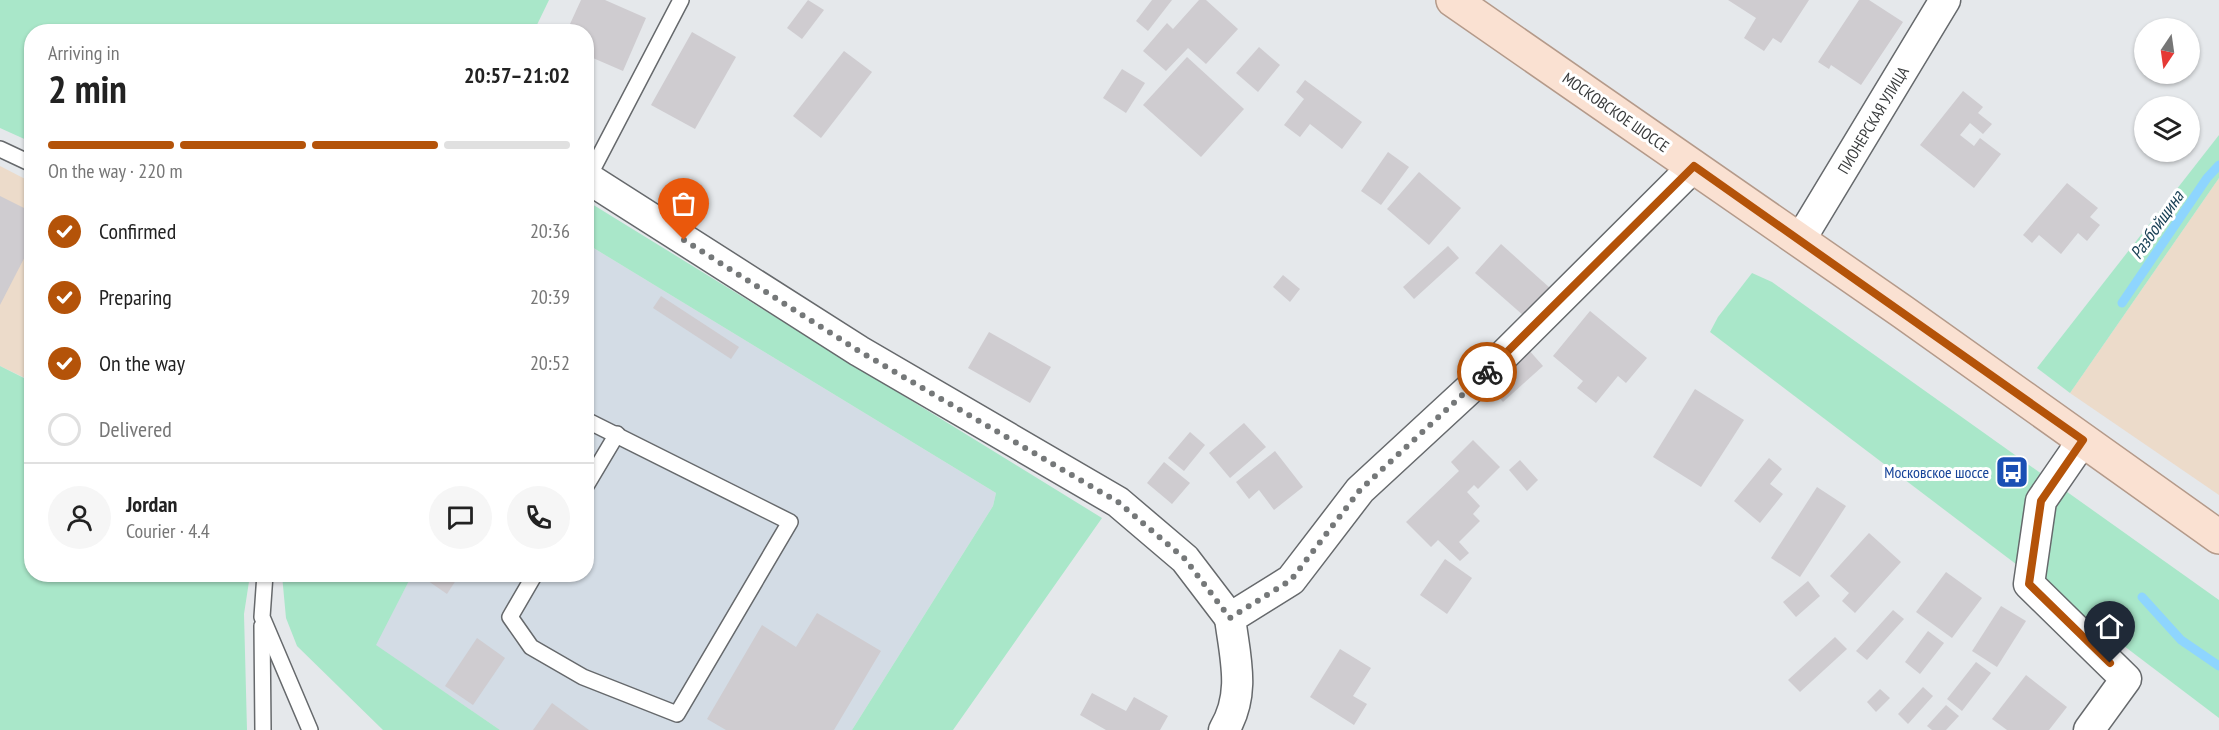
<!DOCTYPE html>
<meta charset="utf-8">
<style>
:root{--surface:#fff;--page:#f6f6f6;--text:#222;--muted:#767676;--line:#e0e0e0;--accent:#b45309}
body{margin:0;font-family:"PT Sans Narrow",sans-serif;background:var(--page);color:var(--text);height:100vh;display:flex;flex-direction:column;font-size:22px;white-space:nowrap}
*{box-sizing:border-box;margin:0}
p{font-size:20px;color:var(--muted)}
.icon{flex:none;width:33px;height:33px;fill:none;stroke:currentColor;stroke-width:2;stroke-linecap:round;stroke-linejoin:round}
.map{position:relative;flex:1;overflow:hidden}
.details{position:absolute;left:24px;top:24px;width:570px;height:558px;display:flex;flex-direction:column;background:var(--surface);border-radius:24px;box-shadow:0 2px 4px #0004}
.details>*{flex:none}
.needle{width:39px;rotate:193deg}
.tools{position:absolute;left:2134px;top:18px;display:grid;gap:12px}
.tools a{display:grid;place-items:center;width:66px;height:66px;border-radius:50%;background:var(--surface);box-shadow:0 2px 4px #0004;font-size:30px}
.pin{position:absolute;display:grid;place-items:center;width:51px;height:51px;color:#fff;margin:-62px -26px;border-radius:50% 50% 50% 0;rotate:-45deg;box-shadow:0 0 6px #0007}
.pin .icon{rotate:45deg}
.courier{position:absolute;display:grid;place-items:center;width:60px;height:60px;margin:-30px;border:4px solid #b45309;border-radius:50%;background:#fff;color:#222;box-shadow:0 2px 8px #0007}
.headline em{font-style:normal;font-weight:700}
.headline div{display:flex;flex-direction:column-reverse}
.headline{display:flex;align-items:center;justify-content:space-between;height:102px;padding:0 24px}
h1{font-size:39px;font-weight:700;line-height:45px}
.bar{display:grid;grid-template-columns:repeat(4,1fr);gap:9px 6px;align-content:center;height:72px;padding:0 24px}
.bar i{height:8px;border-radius:4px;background:var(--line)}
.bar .on{background:var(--accent)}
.bar p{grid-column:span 4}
.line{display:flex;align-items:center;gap:15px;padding:0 24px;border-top:2px solid var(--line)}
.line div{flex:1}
.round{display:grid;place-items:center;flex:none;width:63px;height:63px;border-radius:32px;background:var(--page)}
ol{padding:0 24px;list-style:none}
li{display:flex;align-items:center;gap:18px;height:66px}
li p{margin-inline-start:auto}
li .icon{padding:6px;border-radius:50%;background:var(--accent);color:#fff;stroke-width:4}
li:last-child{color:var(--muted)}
li i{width:33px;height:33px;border:3px solid var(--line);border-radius:50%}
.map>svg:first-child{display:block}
.commercial{fill:#ecdbca}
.built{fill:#d3dce5}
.green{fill:#a9e7c9}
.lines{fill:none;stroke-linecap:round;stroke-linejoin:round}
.stream{stroke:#8ed5fe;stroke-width:9}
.building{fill:#cfccd0}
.lane-casing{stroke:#66696c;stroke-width:18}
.street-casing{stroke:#66696c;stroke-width:33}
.primary-casing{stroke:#b49a8a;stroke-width:36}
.lane{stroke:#fff;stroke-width:15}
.street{stroke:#fff;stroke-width:30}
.primary{stroke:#fae1d2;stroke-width:33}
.done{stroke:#757879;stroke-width:6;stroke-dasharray:0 10.8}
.route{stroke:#b45309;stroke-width:8}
.labels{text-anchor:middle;stroke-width:6;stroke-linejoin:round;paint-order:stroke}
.street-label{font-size:16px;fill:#393b3c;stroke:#fff}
.transit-label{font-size:16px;fill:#164399;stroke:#fff;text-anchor:end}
.water-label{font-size:18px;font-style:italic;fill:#173f54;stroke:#fff}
</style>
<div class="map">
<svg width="2219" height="730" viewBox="0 0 2219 730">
<rect width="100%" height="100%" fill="#e5e8eb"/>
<g class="commercial">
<polygon points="0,166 31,182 32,371 27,379 0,366"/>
<polygon points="2219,178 2219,495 2070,393"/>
</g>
<polygon class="built" points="587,244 996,493 993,506 852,730 500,730 375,645 412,575 586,574"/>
<g class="green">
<polygon points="0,0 549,0 534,31 32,32 31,142 0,128"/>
<polygon points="2219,135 2219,178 2070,393 2037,368"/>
<polygon points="587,201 1102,518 953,730 852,730 993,506 996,493 587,244"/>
<polygon points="1752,273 1772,282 2219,600 2219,718 1710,332 1718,317"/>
<polygon points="0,366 26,379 31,371 32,574 250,575 244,614 247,730 0,730"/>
<polygon points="282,575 412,575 376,645 500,730 383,730 297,646 286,618"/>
</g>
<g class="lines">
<g class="stream">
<polyline points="2122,303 2207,178 2219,165"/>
<polyline points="2142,597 2181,640 2219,666"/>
</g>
</g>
<g class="building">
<polygon points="581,0 605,0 646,18 623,71 586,55 586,32 570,24"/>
<polygon points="808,0 824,10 802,39 787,28"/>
<polygon points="1152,0 1172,0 1148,31 1136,21"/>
<polygon points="1199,0 1206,0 1238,29 1206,64 1188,48 1166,71 1143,51 1167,23 1173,29"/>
<polygon points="1728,0 1809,0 1781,43 1773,38 1764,51 1744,38 1756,18"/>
<polygon points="1859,0 1869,0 1903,22 1861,85 1831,65 1829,69 1818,62"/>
<polygon points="692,32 736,57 695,129 651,105"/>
<polygon points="1259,47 1280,65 1258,92 1236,73"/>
<polygon points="844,51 872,72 821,138 793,116"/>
<polygon points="1187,57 1244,109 1201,157 1143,105"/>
<polygon points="1122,69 1145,83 1126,113 1103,98"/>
<polygon points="1305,80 1362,122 1342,149 1310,124 1300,137 1284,125 1304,99 1296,92"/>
<polygon points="1963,91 1983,107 1978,113 1992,124 1983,134 1970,123 1960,135 1974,146 1980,138 2001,154 1974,188 1920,145"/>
<polygon points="1388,152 1409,167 1381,205 1361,191"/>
<polygon points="1419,172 1461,208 1429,245 1387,209"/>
<polygon points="2067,183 2098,208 2090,217 2100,225 2087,241 2078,233 2061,254 2039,235 2032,243 2023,235"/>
<polygon points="0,196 32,212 32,243 0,305"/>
<polygon points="1501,244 1550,288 1524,316 1475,273"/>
<polygon points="1448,246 1459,258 1414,299 1403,287"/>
<polygon points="1283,275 1300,289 1290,302 1273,287"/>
<polygon points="661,296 739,347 731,359 653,308"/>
<polygon points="1590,311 1647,358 1626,383 1618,376 1596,403 1577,388 1583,381 1553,356"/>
<polygon points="989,332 1051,367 1030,403 968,368"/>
<polygon points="1528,349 1543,366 1503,402 1488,385"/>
<polygon points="1695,389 1744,420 1701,487 1653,457"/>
<polygon points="1244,423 1266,447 1230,478 1209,453"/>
<polygon points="1190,432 1205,445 1184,471 1168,458"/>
<polygon points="1473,440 1500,467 1478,489 1474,485 1467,492 1480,506 1473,514 1480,521 1459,542 1469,553 1460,561 1438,540 1431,547 1406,522 1459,471 1451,462"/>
<polygon points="1275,451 1303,487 1274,510 1259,490 1249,499 1236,482"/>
<polygon points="1769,458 1782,469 1770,484 1783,494 1760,523 1734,501"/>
<polygon points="1520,460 1538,480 1527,491 1509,470"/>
<polygon points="1164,462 1190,483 1172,504 1147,483"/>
<polygon points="1817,487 1846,506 1800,577 1771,558"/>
<polygon points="1869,533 1901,562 1855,613 1842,601 1849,593 1830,576"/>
<polygon points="1445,559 1472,578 1447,614 1420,595"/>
<polygon points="1946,572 1982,598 1952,638 1916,612"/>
<polygon points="418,574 460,574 447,594"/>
<polygon points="1808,581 1820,596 1796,617 1783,602"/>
<polygon points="2001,606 2026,621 1997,667 1972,651"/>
<polygon points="1893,610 1904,619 1867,660 1856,651"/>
<polygon points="817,613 881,651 834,730 726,730 707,719 762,625 796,647"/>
<polygon points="1928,631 1944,643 1920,674 1905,662"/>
<polygon points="1835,637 1847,649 1800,692 1788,680"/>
<polygon points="477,638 505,658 473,705 445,686"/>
<polygon points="1340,649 1371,668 1353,696 1367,704 1354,725 1310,697"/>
<polygon points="1976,662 1991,673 1962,711 1947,699"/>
<polygon points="2026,675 2067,707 2049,730 2007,730 1992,719"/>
<polygon points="1923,687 1933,696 1908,724 1898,714"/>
<polygon points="1880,689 1890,698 1876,712 1867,702"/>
<polygon points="1092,693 1126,711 1134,697 1168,716 1160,730 1106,730 1080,715"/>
<polygon points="552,703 589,730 533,730"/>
<polygon points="1946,705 1959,716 1946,730 1932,730 1927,726"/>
</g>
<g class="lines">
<defs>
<g id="lane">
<polyline points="0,149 32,164"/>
<polyline points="588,178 681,0"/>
<polyline points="586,486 617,434"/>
<polyline points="265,574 262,617 310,730"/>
<polyline points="535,574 510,617 531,647 583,677 677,714 790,522 586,420"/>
<polyline points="262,626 263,730"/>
</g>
<g id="street">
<polyline points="586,177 859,351 1118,502 1185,559 1230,618"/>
<polyline points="1800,240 1945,0"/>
<polyline points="2083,440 2041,501 2029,584 2126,679 2089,730"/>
<path d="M1224 730C1246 694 1235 657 1230 618L1291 580 1360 490 1477 382 1694 166"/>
</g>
<polyline id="primary" points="1453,0 1903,312 2219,537"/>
</defs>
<use href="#lane" class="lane-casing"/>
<use href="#street" class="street-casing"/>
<use href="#primary" class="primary-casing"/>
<use href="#lane" class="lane"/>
<use href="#street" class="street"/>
<use href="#primary" class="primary"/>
</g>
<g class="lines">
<polyline class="done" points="684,240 859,351 1118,502 1185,559 1230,618 1291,580 1360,490 1487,372"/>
<polyline class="route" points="1487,372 1694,166 2083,440 2041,501 2029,584 2110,663"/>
</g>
<defs>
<symbol id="bus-square" viewBox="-11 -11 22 22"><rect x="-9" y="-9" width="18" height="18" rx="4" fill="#1a4fb4" stroke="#fff"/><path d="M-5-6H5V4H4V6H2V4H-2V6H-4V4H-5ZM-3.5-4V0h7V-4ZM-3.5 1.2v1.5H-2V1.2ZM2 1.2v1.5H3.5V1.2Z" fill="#fff"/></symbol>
</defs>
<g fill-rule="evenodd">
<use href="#bus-square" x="1993" y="453" width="38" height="38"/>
</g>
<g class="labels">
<g class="street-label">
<text transform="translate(1616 112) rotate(35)" y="6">МОСКОВСКОЕ ШОССЕ</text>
<text transform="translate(1873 120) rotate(-59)" y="6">ПИОНЕРСКАЯ УЛИЦА</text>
</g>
<g class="transit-label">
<text x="1989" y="478">Московское шоссе</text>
</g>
<g class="water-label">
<text transform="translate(2157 225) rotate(-55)" y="6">Разбойщина</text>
</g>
</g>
</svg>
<div class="tools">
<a><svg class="needle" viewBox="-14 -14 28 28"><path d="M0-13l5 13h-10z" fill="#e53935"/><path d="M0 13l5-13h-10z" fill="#767676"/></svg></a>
<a><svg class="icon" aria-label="layers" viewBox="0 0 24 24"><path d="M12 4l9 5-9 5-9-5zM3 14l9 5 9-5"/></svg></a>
</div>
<div class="pin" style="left:684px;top:240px;background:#ea580c"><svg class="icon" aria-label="bag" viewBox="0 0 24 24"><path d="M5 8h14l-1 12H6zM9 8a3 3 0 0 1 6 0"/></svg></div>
<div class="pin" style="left:2110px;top:663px;background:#1f2937"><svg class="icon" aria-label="home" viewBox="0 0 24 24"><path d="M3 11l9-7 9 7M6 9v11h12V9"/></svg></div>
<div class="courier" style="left:1487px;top:372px"><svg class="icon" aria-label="bike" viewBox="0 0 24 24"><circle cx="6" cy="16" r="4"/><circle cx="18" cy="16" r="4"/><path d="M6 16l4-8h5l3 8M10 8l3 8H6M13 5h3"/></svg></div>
<section class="details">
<div class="headline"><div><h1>2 min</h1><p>Arriving in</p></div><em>20:57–21:02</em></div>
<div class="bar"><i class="on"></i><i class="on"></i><i class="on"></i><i></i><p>On the way · 220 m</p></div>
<ol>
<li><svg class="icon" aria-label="check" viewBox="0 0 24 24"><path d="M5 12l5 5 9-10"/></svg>Confirmed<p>20:36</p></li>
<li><svg class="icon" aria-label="check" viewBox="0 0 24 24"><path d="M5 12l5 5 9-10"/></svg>Preparing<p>20:39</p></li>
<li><svg class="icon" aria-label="check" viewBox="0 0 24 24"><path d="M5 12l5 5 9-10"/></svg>On the way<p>20:52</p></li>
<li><i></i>Delivered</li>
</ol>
<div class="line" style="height:108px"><a class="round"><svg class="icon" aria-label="person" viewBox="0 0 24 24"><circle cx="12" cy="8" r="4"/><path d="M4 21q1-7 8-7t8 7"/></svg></a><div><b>Jordan</b><p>Courier · 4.4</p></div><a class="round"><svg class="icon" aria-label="chat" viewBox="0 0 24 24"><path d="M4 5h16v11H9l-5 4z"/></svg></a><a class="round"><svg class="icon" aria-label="phone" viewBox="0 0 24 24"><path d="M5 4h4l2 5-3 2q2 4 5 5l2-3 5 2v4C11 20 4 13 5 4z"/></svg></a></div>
</section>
</div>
